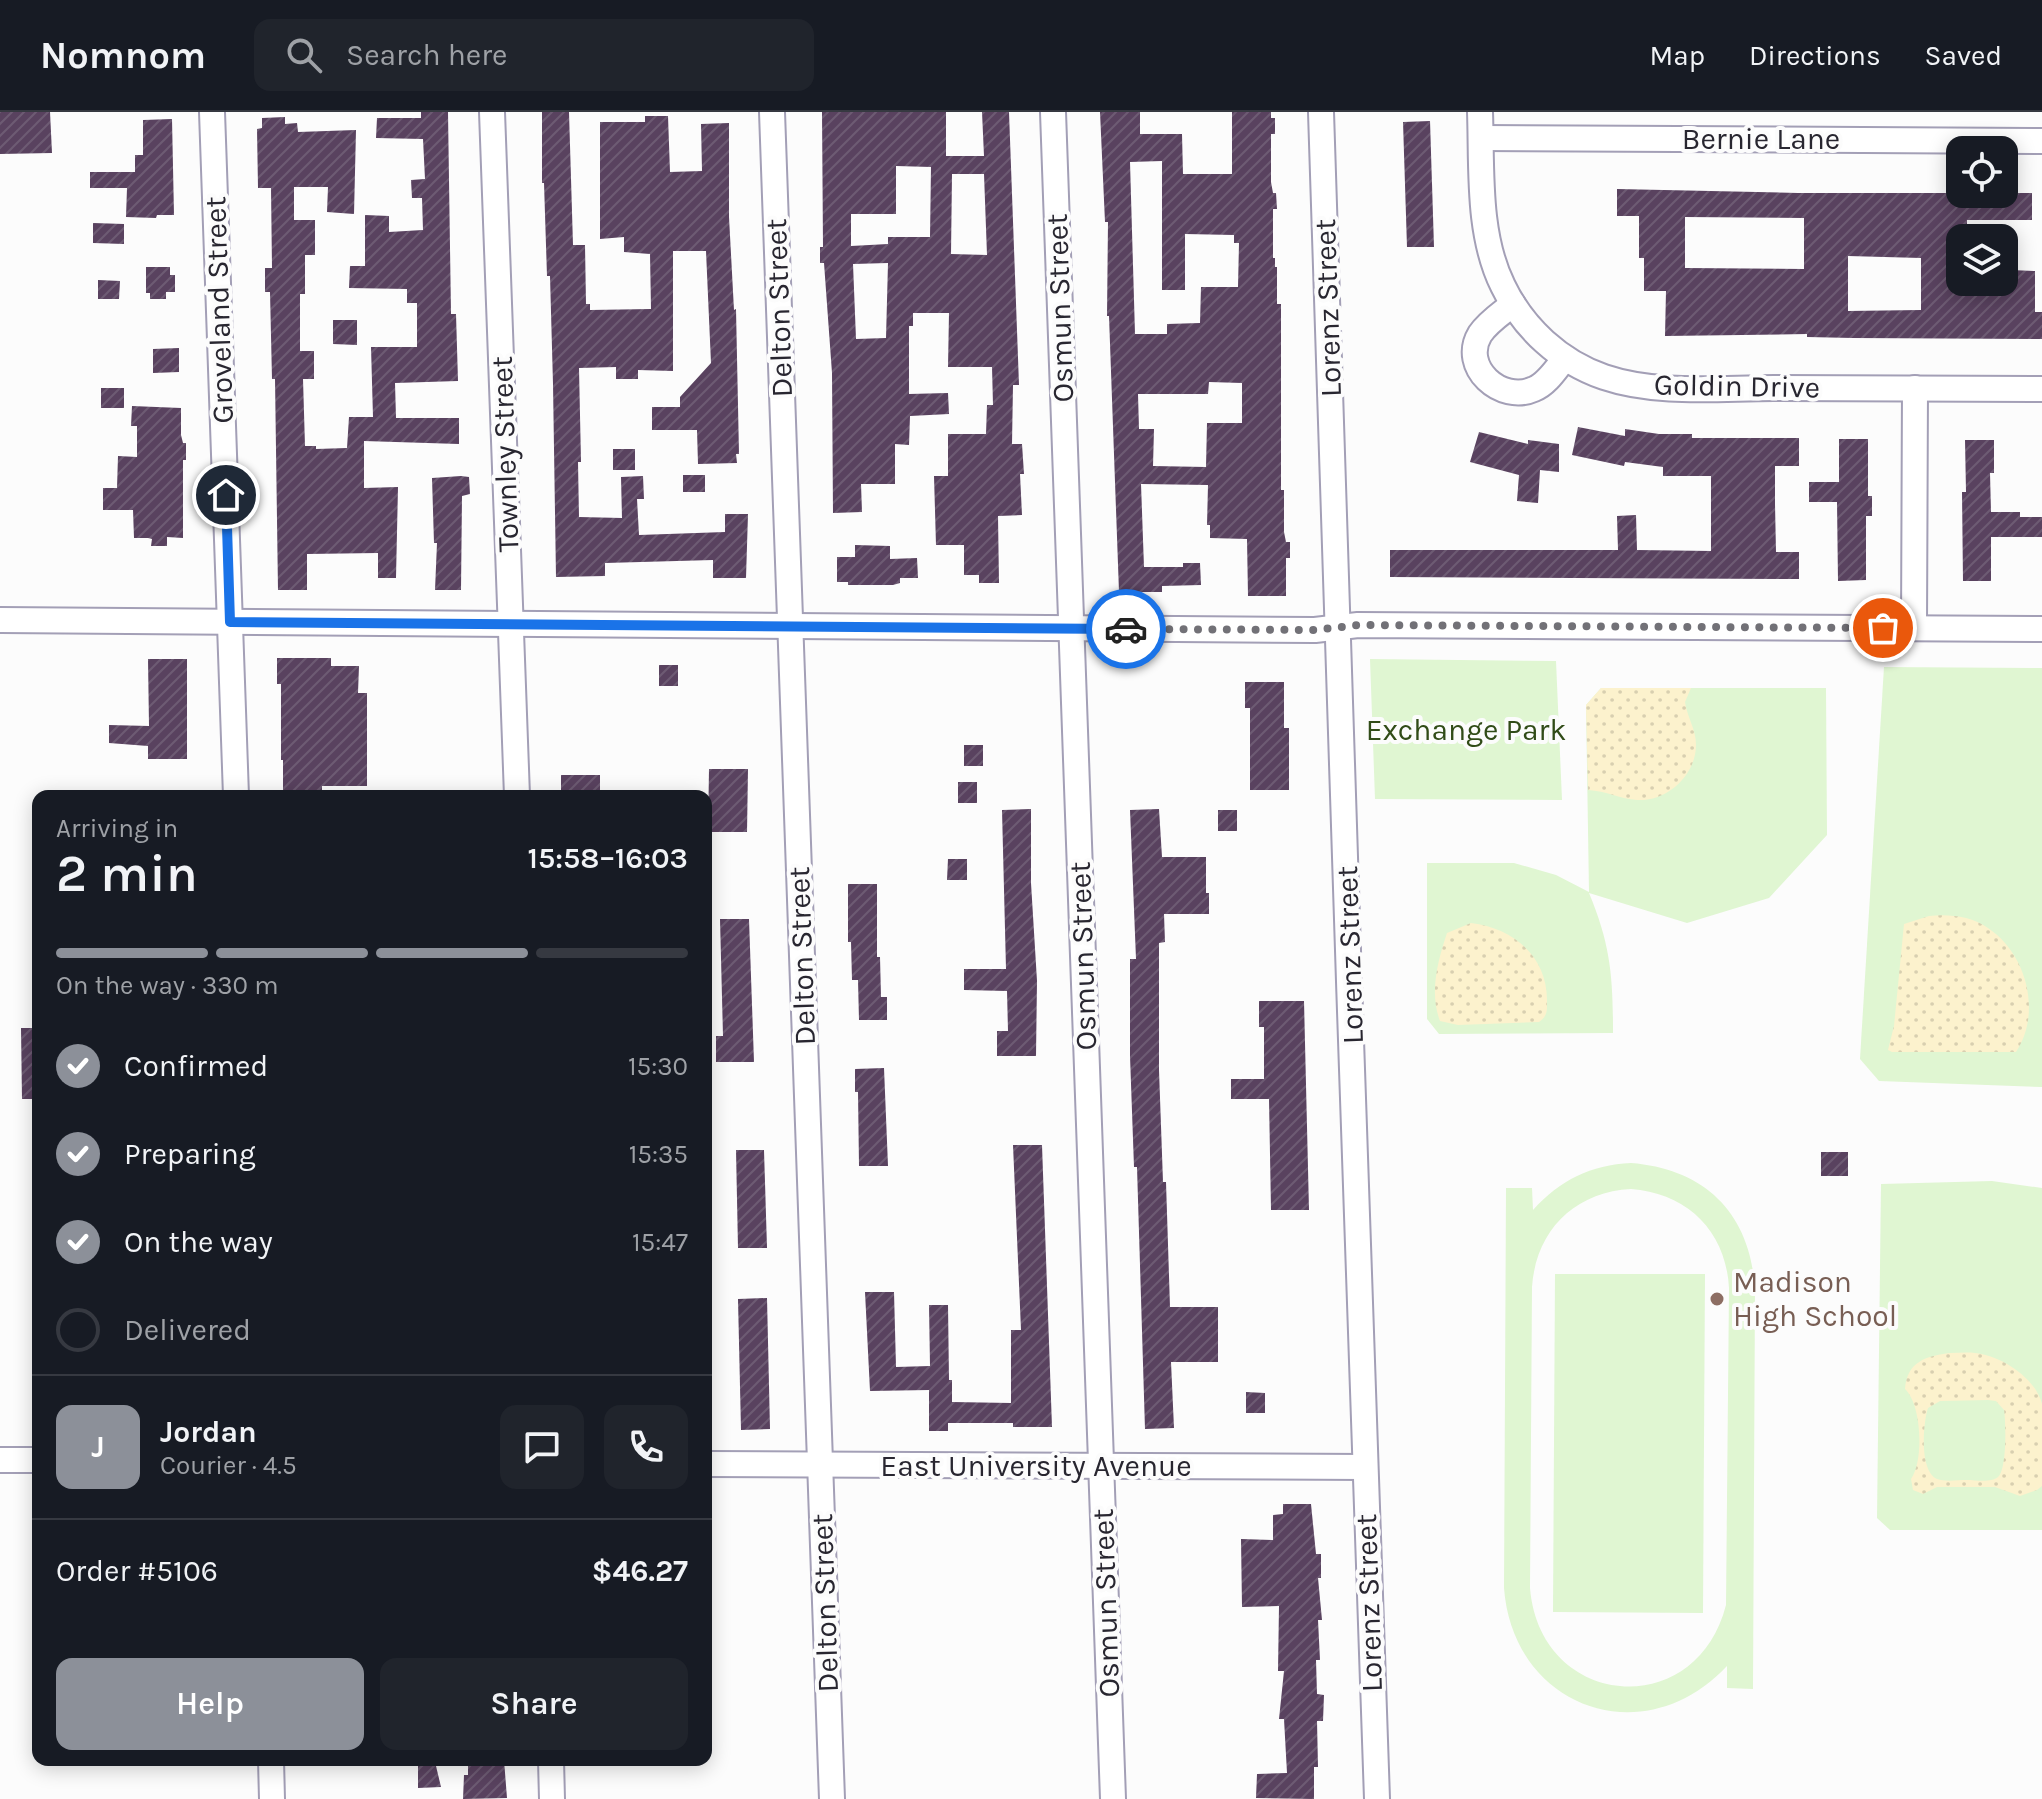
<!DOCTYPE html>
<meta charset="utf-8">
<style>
:root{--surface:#171b24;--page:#20242c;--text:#f1f3f6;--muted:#9ea1a6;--line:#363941;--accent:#8c9099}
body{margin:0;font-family:Karla,sans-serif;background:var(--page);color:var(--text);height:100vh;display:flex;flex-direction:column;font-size:30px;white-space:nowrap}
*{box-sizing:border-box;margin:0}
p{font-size:26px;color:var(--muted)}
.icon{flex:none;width:44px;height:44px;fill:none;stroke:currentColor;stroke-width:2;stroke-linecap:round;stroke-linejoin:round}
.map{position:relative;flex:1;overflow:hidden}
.drawer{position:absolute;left:32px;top:678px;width:680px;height:976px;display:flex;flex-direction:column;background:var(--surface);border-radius:16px;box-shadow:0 4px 20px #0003}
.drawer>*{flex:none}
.controls{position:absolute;left:1946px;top:24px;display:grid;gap:16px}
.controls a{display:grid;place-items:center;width:72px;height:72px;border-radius:16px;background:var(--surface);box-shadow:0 4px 20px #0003;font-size:40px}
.pin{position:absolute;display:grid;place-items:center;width:68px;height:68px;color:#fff;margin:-34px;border:4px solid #fff;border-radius:50%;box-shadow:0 2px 8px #0007}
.courier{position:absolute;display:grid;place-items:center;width:80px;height:80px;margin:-40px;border:6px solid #1a73e8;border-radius:50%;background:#fff;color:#222;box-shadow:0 2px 10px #0007}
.summary em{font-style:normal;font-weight:600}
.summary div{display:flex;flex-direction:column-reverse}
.summary{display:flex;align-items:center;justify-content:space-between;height:136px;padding:0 24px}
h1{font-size:52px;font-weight:600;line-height:60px}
.bar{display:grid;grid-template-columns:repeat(4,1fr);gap:12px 8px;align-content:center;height:96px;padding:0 24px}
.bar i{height:10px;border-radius:6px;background:var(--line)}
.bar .current{background:var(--accent)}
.bar p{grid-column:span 4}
.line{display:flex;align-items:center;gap:20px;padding:0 24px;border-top:2px solid var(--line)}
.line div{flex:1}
.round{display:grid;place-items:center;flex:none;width:84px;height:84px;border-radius:16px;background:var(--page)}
ol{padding:0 24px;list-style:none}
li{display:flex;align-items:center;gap:24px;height:88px}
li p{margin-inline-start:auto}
li .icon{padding:8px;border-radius:50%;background:var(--accent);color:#fff;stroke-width:4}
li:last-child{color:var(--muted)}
li i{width:44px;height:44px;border:4px solid var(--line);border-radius:50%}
.cta{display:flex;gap:16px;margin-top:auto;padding:16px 24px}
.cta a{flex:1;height:92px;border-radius:16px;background:var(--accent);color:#fff;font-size:32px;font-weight:600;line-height:92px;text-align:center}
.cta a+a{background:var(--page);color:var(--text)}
header{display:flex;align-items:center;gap:48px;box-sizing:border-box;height:112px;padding:0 40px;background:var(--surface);border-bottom:2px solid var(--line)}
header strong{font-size:38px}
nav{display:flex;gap:44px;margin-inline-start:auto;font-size:28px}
.search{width:560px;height:72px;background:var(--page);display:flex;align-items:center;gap:20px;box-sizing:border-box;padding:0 28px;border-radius:16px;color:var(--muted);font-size:30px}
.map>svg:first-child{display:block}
.green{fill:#e0f6d2;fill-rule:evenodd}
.sand{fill:url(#sand-dots);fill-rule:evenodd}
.building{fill:url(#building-hatch);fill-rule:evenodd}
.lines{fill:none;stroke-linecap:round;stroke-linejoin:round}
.minor-casing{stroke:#a39fb6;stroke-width:28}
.minor{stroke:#fff;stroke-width:24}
.done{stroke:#727177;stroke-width:8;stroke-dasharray:0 14.4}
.route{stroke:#1a73e8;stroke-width:10}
.education-dot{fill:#8d6e63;stroke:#fcfcfc;stroke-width:3}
.labels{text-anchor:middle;stroke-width:8;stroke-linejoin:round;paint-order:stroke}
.street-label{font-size:30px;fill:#282630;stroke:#fcfcfc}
.park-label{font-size:30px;fill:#314c18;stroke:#fcfcfc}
.education-label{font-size:30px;fill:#785e54;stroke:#fcfcfc;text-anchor:start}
</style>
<header>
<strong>Nomnom</strong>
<div class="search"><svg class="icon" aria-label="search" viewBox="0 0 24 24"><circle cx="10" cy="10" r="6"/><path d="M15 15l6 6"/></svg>Search here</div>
<nav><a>Map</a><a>Directions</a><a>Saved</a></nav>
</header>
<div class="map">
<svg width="2042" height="1687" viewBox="0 0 2042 1687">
<defs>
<pattern id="sand-dots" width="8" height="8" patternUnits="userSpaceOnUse" patternTransform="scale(2)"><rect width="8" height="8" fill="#fcf2cd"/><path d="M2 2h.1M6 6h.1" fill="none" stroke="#d8cfb0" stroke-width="1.8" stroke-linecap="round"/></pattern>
<pattern id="building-hatch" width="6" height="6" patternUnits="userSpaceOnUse" patternTransform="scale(2)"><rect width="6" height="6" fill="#59425f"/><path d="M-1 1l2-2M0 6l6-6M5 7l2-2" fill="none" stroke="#6d5b73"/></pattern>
</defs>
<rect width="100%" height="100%" fill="#fcfcfc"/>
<g class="green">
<polygon points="1370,547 1556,549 1562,688 1375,687"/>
<polygon points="1884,555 2042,556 2042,975 1879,969 1860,947"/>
<path d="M1601 576H1826L1827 723 1769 786 1687 811 1589 781C1611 834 1613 865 1613 921L1439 922 1427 907V751H1514L1556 763 1589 780 1586 593Z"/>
<path d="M1631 1051C1705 1057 1750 1101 1755 1176L1753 1577 1727 1576V1554C1644 1643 1513 1596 1504 1476L1506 1076H1532L1533 1098C1560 1068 1591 1053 1631 1051ZM1631 1077C1687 1081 1726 1119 1729 1176L1726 1493C1696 1611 1540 1597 1530 1476L1532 1175C1536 1118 1575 1080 1631 1077Z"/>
<polygon points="1992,1069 2042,1076 2042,1418 1890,1418 1877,1406 1881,1072"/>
<polygon points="1555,1162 1705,1162 1703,1501 1553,1500"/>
</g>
<g class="sand">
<path d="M1601 576H1691L1685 590C1687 605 1696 617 1696 633 1696 663 1667 690 1637 688 1621 687 1606 679 1588 678L1586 593Z"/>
<path d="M1929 804C1949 802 1971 804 1988 816 2027 842 2042 901 2016 940H1892L1888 938 1894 914 1904 812Z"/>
<path d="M1471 811C1513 816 1547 844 1547 888 1547 898 1548 904 1539 910L1458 913 1440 909C1429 881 1438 848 1447 821Z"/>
<path d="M1950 1241C1958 1241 1967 1240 1975 1241 2000 1243 2036 1266 2042 1292 2042 1313 2042 1352 2042 1374L2037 1378 2020 1384 1995 1375H1937L1923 1382 1913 1378 1911 1367C1924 1349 1922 1293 1905 1277 1907 1249 1927 1244 1950 1241ZM1988 1288 1996 1289 2004 1298C2006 1310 2007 1358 1998 1365 1991 1371 1976 1368 1967 1368 1958 1368 1945 1370 1937 1367 1919 1359 1923 1311 1928 1296L1940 1289Z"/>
</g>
<g class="building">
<polygon points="0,0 50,0 52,41 0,42"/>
<polygon points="421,0 448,0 451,202 456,202 458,269 395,271 396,306 459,306 459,332 364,329 364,376 398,375 396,466 378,466 378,441 307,442 307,478 278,478 275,267 272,267 270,180 265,180 265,156 272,156 271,76 258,76 257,17 262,16 262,6 285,5 285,12 297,11 298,20 356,18 354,102 327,100 328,75 294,75 294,108 315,108 315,143 305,143 305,182 300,182 300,239 314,239 314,267 303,267 305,334 316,334 316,337 347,336 349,305 373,305 371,235 417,235 417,191 407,191 407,177 349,176 350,154 365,154 365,103 389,104 389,120 423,118 422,86 412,86 411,68 425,67 423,27 376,26 377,6 421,6"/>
<polygon points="542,0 569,0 573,133 585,133 586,192 590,192 590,198 651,197 650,142 624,140 624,125 600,127 600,10 645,10 645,4 668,4 670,60 702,59 701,12 729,11 729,105 734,198 736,197 739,342 736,342 737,351 698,352 697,318 652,318 652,295 680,295 680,285 711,251 706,139 673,139 673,259 638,258 638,267 616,267 616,255 579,256 581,350 578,350 579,405 622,406 621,365 643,364 644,387 637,387 639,423 725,420 725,402 748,402 746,466 713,466 713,448 605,451 605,464 556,465 553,272 550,164 547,164 544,71 542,71"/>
<path d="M822 0H946V44H984L982 0H1009L1019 273H1013L1012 332H1022L1024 362H1020L1022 403 998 404 999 471H979V463H964V433H936L934 364H948V322H986L987 293H993L992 255H948L949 201H913V214H909V282L948 281 949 302 910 304 909 333 895 332V372H861L862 400 833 401 832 261 824 151H820V135H823ZM896 54 931 55 930 125H888V132L851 134V102H896ZM952 62H984L987 143 951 142ZM888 151 886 226 856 227 853 152Z"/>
<path d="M1100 0H1140V22H1182L1183 62H1232V0H1271V6H1275V22H1271V70L1273 81H1276L1277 97H1273V146H1275V155H1277V192H1281V378H1284V420L1286 430H1290V446H1286V484H1248L1247 427 1210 426V413H1207L1208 373 1141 372 1144 455H1183V451H1200L1201 473 1162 474V480H1119L1109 204H1107L1108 110H1105ZM1162 49V178H1185V122L1234 123V131H1239L1238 175H1201L1200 211 1167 212V222H1135L1130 50ZM1209 270 1242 271V311H1207L1206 355 1153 354 1154 317H1139L1138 282H1208Z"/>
<polygon points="172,7 174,103 157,103 156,106 126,105 127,76 90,76 90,60 135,60 135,43 143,43 143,8"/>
<polygon points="1430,9 1434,135 1407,135 1403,10"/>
<path d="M1617 77 1798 81H2032V108H1967V126H1960V170H2011V158L2035 159V200H2042V227L1853 226 1807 225V222L1665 224 1666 179H1644V146H1639V104H1617ZM1685 105 1804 106V157L1685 156ZM1848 144 1921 146V198L1848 199Z"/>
<polygon points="93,111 124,112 124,132 93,131"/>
<polygon points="146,155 170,155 170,163 175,163 175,180 166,180 166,187 150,187 150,181 146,181"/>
<polygon points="98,168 120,169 119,187 98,187"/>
<polygon points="333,208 357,208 357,233 333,232"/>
<polygon points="179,236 179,260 153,261 153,237"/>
<rect x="101" y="276" width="23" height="20"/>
<polygon points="132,294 181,296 181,323 183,331 186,331 186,348 183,348 183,426 167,425 167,434 151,434 152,427 148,426 134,426 133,398 103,398 103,376 117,376 118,344 137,345 137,314 131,314"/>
<polygon points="1578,315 1625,324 1625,317 1659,322 1692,322 1692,326 1799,326 1799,354 1775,354 1775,392 1776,440 1799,440 1799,467 1390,465 1390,438 1618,438 1617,404 1636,403 1637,438 1711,439 1711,364 1663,364 1663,355 1625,350 1624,354 1572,343"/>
<polygon points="1479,320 1528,332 1528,328 1559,332 1559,360 1540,358 1538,391 1517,389 1519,363 1470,350"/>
<polygon points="1839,327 1868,327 1868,384 1872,384 1872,404 1866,404 1866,468 1838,469 1837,390 1809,390 1809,370 1839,370"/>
<polygon points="1965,328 1994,328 1994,361 1990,361 1991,400 2020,400 2020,405 2042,405 2042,425 1991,425 1991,469 1963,469 1962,380 1966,380"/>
<rect x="613" y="337" width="22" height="21"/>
<rect x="683" y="363" width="22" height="17"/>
<polygon points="461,364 469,365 470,382 462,384 461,478 435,478 437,431 434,431 432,366"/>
<polygon points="855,433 890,434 890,447 917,446 918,466 900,466 900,471 893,473 848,473 848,470 837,470 837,445 855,445"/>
<polygon points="277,546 331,546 331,554 359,554 358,581 367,581 367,674 322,674 322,684 283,684 283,648 281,648 281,572 277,572"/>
<polygon points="148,547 187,547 187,647 148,647 148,634 109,631 109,613 149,614"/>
<rect x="659" y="553" width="19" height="21"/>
<polygon points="1245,570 1284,570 1284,616 1289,616 1289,678 1250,678 1250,596 1245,596"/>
<rect x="964" y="633" width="19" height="21"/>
<polygon points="709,657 748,657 747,720 708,720"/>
<rect x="561" y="663" width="39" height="21"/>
<rect x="958" y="670" width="19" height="21"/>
<polygon points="1031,697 1031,771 1037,869 1036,944 997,944 997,919 1008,919 1007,879 964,878 964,857 1006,857 1002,698"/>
<polygon points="1159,697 1162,745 1206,745 1206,781 1209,781 1209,802 1164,802 1165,830 1159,831 1159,958 1163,1070 1166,1070 1170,1195 1218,1195 1218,1250 1171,1250 1174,1316 1145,1317 1137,1055 1134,1055 1130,944 1130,847 1136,847 1130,698"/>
<rect x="1218" y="698" width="19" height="21"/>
<polygon points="948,747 967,747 967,768 947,768"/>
<polygon points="848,772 877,772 877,845 880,845 881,885 887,885 887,908 859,908 858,868 852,868 851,830 848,830"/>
<polygon points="720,807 749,807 754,950 716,950 716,924 723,924"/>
<polygon points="1259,889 1304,889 1309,1098 1271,1098 1269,987 1231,987 1231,967 1264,967 1264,915 1259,915"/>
<polygon points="21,916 38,916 38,987 22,987"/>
<polygon points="884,956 888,1054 859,1054 858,980 855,980 855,957"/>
<polygon points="1013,1033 1042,1033 1052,1315 1013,1315 1013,1311 948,1311 948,1319 929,1319 929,1278 870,1279 865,1180 894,1180 896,1255 930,1254 929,1193 948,1193 949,1268 952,1268 952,1290 1011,1291 1011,1218 1021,1218"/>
<polygon points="736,1038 764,1038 767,1136 738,1136"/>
<rect x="1821" y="1040" width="27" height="24"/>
<polygon points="767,1186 770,1317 741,1318 738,1187"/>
<polygon points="1246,1280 1265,1281 1265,1301 1246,1301"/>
<polygon points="1283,1392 1311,1392 1316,1442 1321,1442 1321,1466 1318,1466 1322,1508 1318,1508 1320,1548 1316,1548 1317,1582 1324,1583 1323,1609 1317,1609 1318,1655 1314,1655 1314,1687 1256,1686 1257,1662 1287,1661 1284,1607 1279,1607 1284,1559 1278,1559 1279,1494 1242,1495 1241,1427 1273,1428 1273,1403 1283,1402"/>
<polygon points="468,1648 504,1648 507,1686 463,1687 464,1663 468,1663"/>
<polygon points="418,1654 436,1654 441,1675 418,1676"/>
</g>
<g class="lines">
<defs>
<g id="minor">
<polyline points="212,0 236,684"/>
<polyline points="492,0 517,684"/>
<polyline points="772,0 832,1687"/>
<polyline points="1053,0 1113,1687"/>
<path d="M1321 0C1342 562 1354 1125 1377 1687"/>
<path d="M1480 0C1482 56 1477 122 1503 174 1523 216 1560 250 1604 265 1657 283 1719 276 1774 276 1863 276 1953 277 2042 277"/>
<polyline points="1481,26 2042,29"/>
<path d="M1513 192C1502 201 1488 210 1480 222 1460 255 1501 292 1534 277 1547 272 1556 257 1565 246"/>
<polyline points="0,508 1315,518 1358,513 2042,517"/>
<polyline points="1914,516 1915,276"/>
<polyline points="0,1348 38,1348"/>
<polyline points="706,1352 1365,1355"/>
<polyline points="271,1648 272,1687"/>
<polyline points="551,1648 552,1687"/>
</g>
</defs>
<use href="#minor" class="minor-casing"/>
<use href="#minor" class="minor"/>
</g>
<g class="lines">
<polyline class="done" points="1126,517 1315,518 1358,513 1883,516"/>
<polyline class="route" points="226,383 230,510 1126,517"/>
</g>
<circle class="education-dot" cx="1717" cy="1187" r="8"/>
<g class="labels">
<g class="street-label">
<text x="1761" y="37">Bernie Lane</text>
<text transform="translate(779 196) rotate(-92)" y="10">Delton Street</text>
<text transform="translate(1060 196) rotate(-92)" y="10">Osmun Street</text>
<text transform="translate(1328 196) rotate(-92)" y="10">Lorenz Street</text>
<text transform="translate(219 198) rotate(-92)" y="10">Groveland Street</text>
<text transform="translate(1737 274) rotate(1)" y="10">Goldin Drive</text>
<text transform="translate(505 342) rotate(-92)" y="10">Townley Street</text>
<text transform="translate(1350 843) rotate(-92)" y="10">Lorenz Street</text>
<text transform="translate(802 844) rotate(-92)" y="10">Delton Street</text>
<text transform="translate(1083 844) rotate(-92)" y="10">Osmun Street</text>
<text x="1036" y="1364">East University Avenue</text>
<text transform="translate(825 1491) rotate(-92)" y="10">Delton Street</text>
<text transform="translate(1106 1491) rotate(-92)" y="10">Osmun Street</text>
<text transform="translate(1369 1491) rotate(-92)" y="10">Lorenz Street</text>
</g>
<g class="park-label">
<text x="1466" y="628">Exchange Park</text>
</g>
<g class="education-label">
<text x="1733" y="1180">Madison<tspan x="1733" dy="34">High School</tspan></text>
</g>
</g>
</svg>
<div class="controls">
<a><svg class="icon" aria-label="locate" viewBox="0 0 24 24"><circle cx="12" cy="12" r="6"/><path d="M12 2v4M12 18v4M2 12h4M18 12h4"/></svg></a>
<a><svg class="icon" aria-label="layers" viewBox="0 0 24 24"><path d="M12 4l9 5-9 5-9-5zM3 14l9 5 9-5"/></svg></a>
</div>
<div class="pin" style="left:1883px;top:516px;background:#ea580c"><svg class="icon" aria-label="bag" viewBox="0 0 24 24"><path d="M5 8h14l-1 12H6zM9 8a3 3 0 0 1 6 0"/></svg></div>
<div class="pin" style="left:226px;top:383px;background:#1f2937"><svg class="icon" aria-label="home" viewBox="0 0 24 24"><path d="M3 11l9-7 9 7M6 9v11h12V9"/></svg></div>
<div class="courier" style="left:1126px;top:517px"><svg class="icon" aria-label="car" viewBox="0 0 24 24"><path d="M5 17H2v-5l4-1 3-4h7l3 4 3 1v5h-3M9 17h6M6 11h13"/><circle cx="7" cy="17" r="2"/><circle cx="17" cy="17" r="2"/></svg></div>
<section class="drawer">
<div class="summary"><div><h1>2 min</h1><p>Arriving in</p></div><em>15:58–16:03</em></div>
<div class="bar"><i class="current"></i><i class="current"></i><i class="current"></i><i></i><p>On the way · 330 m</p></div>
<ol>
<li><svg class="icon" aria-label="check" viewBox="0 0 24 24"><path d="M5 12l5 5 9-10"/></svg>Confirmed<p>15:30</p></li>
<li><svg class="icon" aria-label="check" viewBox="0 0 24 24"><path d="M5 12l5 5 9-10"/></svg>Preparing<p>15:35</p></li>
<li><svg class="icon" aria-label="check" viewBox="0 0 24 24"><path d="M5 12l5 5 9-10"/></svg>On the way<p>15:47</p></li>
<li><i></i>Delivered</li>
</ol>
<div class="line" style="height:144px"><b class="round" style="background:var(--accent);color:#fff">J</b><div><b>Jordan</b><p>Courier · 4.5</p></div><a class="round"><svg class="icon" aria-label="chat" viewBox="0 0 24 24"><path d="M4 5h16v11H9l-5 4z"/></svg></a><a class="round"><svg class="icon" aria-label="phone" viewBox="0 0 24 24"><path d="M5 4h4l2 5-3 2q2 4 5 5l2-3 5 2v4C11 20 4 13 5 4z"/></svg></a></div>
<div class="line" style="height:104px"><div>Order #5106</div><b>$46.27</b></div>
<div class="cta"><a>Help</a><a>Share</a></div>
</section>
</div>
